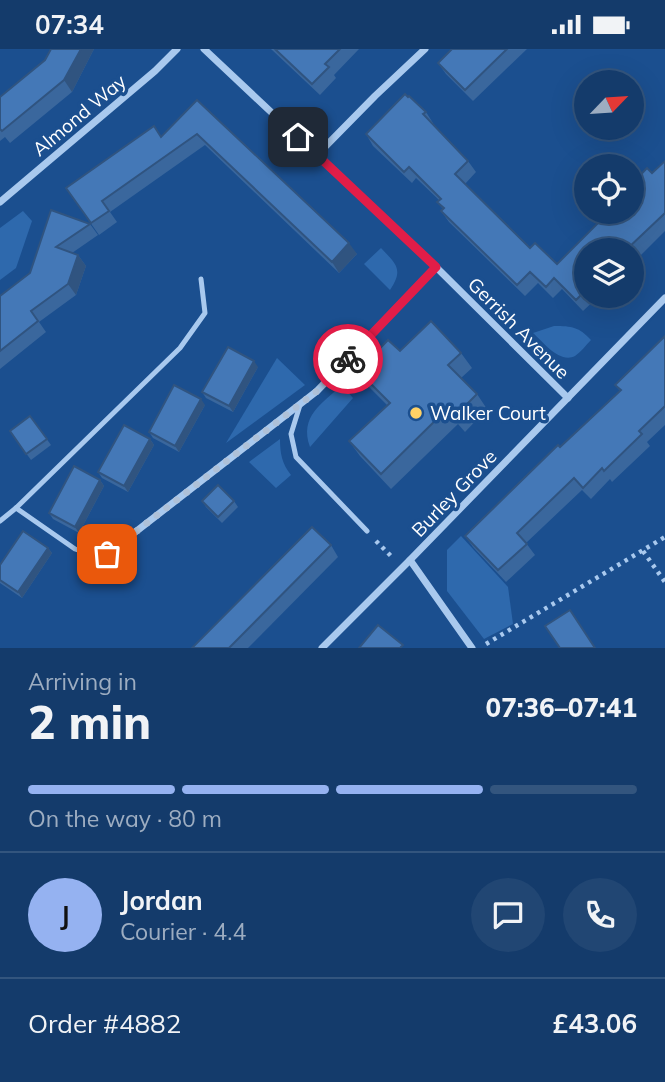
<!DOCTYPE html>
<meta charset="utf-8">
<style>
:root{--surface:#143b6b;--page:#214673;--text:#f1f3f6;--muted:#9dadc1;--line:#33557e;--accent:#95b2f1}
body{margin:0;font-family:Mulish,sans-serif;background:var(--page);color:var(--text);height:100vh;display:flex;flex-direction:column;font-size:26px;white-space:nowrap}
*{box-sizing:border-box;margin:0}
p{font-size:23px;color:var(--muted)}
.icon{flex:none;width:38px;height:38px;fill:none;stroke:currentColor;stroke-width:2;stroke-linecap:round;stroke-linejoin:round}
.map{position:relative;height:599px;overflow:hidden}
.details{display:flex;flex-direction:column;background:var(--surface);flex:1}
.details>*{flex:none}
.needle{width:46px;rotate:65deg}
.fabs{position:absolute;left:574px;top:21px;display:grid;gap:14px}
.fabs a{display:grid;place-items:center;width:70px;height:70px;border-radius:50%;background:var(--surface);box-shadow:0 7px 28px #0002,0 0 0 2px var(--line);font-size:35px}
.pin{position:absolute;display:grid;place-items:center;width:60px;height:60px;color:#fff;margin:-30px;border-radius:14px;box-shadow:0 4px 10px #0006}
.courier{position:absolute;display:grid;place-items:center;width:70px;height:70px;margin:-35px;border:5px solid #e11d48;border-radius:50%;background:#fff;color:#222;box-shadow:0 2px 9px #0007}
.headline em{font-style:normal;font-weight:800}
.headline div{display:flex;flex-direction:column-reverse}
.headline{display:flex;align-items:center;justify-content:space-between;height:119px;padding:0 28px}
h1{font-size:46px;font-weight:800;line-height:52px}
.bar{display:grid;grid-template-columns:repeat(4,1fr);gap:10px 7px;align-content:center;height:84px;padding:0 28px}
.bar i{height:9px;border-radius:5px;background:var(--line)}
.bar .current{background:var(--accent)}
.bar p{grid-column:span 4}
.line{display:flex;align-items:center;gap:18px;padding:0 28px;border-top:2px solid var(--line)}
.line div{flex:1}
.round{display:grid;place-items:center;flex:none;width:74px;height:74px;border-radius:37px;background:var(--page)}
.status{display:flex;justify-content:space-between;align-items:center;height:49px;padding:0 35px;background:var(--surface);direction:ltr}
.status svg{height:19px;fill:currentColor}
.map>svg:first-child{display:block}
.green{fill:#2e69ad}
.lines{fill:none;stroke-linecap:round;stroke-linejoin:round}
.path{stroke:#a9c9ee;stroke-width:4.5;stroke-dasharray:3.5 5;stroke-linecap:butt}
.service{stroke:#a9c9ee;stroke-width:5}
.minor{stroke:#a9c9ee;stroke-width:7}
.wall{fill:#3a679d}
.shaded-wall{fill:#305480}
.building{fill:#4478b7;stroke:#305480;stroke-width:2}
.done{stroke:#afc1d8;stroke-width:7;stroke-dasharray:0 12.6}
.route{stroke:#e11d48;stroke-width:9}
.poi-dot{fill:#ffd166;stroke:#1b4f8f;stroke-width:2.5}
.labels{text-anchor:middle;stroke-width:7;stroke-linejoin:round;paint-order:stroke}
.street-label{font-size:19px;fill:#fff;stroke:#1b4f8f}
.poi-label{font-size:19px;fill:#fff;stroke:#1b4f8f;text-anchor:start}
</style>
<div class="status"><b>07:34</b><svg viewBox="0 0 49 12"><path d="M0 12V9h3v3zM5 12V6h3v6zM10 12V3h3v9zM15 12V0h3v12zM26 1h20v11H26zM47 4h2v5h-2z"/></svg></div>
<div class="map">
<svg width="665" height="599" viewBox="0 0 665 599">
<rect width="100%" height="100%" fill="#1b4f8f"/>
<g class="green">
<polygon points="23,162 32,172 16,219 0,231 0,179"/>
<path d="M381 199C396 215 404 220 390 241L364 215Z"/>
<path d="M554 277C572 277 579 278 591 291 586 296 581 303 575 307 560 315 543 293 533 284Z"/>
<polygon points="277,309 305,336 226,394"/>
<path d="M342 336 353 349 310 398C299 367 322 355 342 336Z"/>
<path d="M280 390C280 404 282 415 291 426L276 439 249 413Z"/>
<polygon points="461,487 508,538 513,575 484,590 447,542 447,501"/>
</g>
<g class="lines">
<g class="path">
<polyline points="376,492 392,508"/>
<polyline points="643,502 665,533"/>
<polyline points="486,595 665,488"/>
</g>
<g class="service">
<polyline points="300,356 291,385 296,408 367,482"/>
<polyline points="16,459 75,500 96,507 107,505"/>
<polyline points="0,472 16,459 180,299 205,264 201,230"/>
</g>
<g class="minor">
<polyline points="204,0 436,218 568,349"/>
<polyline points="317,106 375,47 425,0"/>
<polyline points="0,153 155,22 177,0"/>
<polyline points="107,505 317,342 436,218"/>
<polyline points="410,511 472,599"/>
<polyline points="322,599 410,511 665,249"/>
</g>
</g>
<g class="wall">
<polygon points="51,0 94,0 72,43 10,94 5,88 0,92 0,48 45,11"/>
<polygon points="271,0 359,0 334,26 336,29 320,46"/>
<polygon points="452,0 527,0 473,52 446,25 438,14"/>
<polygon points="197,51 357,205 339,224 205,96 110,163 117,173 99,186 66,139 161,88"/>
<polygon points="426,63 433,74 432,75 468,112 476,123 465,135 530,199 557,215 665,112 665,182 632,215 632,201 586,201 586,247 599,247 583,262 562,240 553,249 538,234 525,247 449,173 441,162 443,160 437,153 439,151 416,129 412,134 373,97 366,85"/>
<polygon points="51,161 90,175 98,186 72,204 78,206 86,217 76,246 39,273 46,283 0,320 0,247 30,224"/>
<polygon points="665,287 665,376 647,393 650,397 612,433 610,430 591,450 582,441 526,494 535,506 506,533 473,498 465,487 620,342 615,336"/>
<polygon points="461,304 472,319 461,329 477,345 487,360 465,383 458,375 391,440 360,407 349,392 387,356 368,337 358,322"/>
<polygon points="258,318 233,363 206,349 202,343"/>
<polygon points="205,356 179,403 153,389 149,383"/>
<polygon points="30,367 51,396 31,411 10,382"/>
<polygon points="150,390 154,396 128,443 102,429 98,423"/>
<polygon points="100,431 104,437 79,484 53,470 49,464"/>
<polygon points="202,452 234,452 238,458 222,474 206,458"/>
<polygon points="331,496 338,508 248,599 192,599"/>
<polygon points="48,499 52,504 22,549 0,534 0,516"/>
</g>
<g class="shaded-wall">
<polygon points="81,0 94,0 72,43 64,31"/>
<polygon points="349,194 357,205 339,224 332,213"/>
<polygon points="78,206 86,217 76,246 68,235"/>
<polygon points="254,312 258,318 233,363 229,357"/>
<polygon points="201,350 205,356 179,403 175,397"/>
<polygon points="150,390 154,396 128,443 124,437"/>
<polygon points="100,431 104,437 79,484 75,478"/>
<polygon points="48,499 52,504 22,549 18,543"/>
</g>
<g class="building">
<polygon points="51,0 81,0 64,31 2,82 0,80 0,48 45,11"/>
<polygon points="275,0 340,0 325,15 329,18 312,35"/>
<polygon points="452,0 507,0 465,41 438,14"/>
<polygon points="405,45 408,48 409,47 426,63 423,65 468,112 455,125 530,199 535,194 557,215 609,163 632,163 632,135 647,119 652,124 665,112 665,164 626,201 586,201 586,241 576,251 554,229 546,238 530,223 517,236 441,162 444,159 437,153 441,150 409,118 404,123 366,85"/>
<polygon points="197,51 349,194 332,213 197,85 102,152 109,162 91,174 66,139 154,77 161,88"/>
<polygon points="51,161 90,175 56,198 78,206 68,235 31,262 38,272 0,302 0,247 30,224"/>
<polygon points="431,272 461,304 448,316 477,345 454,368 447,360 381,425 349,392 390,354 358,322 388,291 400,302"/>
<polygon points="665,287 665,357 639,382 642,385 604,422 602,419 583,439 574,429 517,484 527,495 498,521 465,487 558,396 560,398 621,341 615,336"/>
<polygon points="228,298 254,312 229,357 202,343"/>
<polygon points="174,336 201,350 175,397 149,383"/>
<polygon points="30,367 47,390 26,405 10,382"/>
<polygon points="124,376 150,390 124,437 98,423"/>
<polygon points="74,417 100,431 75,478 49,464"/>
<polygon points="218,436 234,452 218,468 202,452"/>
<polygon points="312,478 331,496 229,599 192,599"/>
<polygon points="23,482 48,499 18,543 0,531 0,516"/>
<polygon points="570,561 595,599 560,599 545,577"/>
<polygon points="378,576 403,596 400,599 359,599"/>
</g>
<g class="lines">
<polyline class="done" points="107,505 317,342 348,310"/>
<polyline class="route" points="298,88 436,218 348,310"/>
</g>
<circle class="poi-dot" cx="416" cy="364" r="7"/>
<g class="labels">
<g class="street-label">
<text transform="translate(79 66) rotate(-40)" y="7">Almond Way</text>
<text transform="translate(519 279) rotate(45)" y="7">Gerrish Avenue</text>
<text transform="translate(454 444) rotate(-46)" y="7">Burley Grove</text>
</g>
<g class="poi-label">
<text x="430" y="371">Walker Court</text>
</g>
</g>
</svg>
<div class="fabs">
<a><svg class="needle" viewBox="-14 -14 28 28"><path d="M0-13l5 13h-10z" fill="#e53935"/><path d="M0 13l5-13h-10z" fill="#9dadc1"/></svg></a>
<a><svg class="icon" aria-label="locate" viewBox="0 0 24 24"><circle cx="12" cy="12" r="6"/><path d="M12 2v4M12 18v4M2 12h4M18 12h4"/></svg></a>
<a><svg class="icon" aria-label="layers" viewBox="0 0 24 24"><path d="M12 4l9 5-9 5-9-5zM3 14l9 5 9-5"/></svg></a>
</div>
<div class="pin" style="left:107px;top:505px;background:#ea580c"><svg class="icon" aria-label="bag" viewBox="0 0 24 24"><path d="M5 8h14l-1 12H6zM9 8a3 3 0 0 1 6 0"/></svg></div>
<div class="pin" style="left:298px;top:88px;background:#1f2937"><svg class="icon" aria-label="home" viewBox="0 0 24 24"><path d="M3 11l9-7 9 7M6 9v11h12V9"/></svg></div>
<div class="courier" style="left:348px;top:310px"><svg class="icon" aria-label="bike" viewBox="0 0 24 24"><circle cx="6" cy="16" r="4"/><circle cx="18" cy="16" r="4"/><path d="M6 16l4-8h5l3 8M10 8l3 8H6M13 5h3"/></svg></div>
</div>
<section class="details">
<div class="headline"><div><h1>2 min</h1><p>Arriving in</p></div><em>07:36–07:41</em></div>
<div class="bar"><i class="current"></i><i class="current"></i><i class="current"></i><i></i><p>On the way · 80 m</p></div>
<div class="line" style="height:126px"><b class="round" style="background:var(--accent);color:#111">J</b><div><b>Jordan</b><p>Courier · 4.4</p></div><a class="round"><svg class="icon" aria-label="chat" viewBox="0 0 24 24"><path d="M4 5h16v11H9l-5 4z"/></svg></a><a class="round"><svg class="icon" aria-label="phone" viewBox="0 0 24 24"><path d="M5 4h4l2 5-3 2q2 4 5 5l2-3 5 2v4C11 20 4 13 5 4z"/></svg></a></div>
<div class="line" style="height:91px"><div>Order #4882</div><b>£43.06</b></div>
</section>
